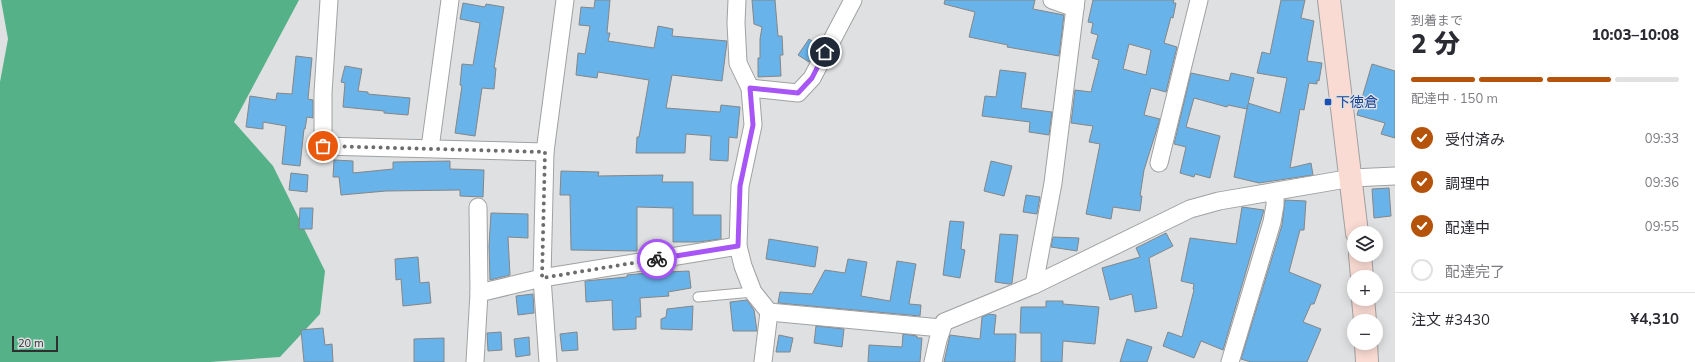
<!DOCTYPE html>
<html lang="ja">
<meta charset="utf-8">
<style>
:root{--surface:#fff;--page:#f7f7f7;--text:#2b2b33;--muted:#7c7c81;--line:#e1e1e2;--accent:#b45309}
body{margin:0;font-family:Mulish,"Noto Sans JP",sans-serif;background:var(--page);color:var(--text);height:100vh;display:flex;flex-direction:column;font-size:15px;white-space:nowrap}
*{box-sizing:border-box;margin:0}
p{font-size:13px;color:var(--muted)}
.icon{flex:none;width:22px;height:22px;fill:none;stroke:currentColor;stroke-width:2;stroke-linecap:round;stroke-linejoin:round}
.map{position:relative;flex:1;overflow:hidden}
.sheet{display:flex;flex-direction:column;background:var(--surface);width:300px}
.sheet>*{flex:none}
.controls{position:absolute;left:1347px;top:226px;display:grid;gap:8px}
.controls a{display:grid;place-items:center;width:36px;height:36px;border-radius:50%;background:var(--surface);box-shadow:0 2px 10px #0003;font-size:20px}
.scale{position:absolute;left:12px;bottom:10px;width:46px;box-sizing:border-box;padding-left:4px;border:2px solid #2e2f2f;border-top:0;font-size:11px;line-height:14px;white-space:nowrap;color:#2e2f2f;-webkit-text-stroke:3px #dfe0e1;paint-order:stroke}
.pin{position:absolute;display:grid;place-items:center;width:34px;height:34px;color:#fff;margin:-17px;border:2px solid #fff;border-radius:50%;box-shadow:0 1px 4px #0007}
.courier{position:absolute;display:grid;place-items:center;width:40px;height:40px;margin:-20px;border:3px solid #a855f7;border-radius:50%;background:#fff;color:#222;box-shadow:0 1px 5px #0007}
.summary em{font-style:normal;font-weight:800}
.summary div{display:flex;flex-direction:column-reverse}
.summary{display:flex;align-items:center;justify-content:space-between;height:68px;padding:0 16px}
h1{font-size:26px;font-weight:800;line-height:30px}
.bar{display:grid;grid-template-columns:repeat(4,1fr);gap:6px 4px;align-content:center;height:48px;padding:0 16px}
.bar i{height:5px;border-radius:3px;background:var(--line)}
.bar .current{background:var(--accent)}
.bar p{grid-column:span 4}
.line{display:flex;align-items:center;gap:10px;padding:0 16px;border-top:1px solid var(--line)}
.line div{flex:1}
ol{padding:0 16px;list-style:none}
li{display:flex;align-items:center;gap:12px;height:44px}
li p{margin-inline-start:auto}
li .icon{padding:4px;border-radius:50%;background:var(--accent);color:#fff;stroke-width:4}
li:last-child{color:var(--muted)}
li i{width:22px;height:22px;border:2px solid var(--line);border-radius:50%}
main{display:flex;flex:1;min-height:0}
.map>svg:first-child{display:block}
.forest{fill:#55b187}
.building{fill:#68b3e9;stroke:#858687;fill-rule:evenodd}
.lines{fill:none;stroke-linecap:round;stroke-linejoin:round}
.lane-casing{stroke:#a0a1a2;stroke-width:11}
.street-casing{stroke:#a0a1a2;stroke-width:19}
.secondary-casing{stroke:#a0a1a2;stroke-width:24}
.lane{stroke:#fff;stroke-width:9}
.street{stroke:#fff;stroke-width:17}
.secondary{stroke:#f9dbd3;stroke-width:22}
.done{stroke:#6c6d6d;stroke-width:4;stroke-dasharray:0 7.2}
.route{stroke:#a855f7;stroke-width:5}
.transit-dot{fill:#1a4fb4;stroke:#dfe0e1;stroke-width:1.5}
.labels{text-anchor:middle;stroke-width:3;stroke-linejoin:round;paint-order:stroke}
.transit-label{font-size:14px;fill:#164399;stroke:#dfe0e1;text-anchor:start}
</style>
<main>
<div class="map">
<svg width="1395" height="362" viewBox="0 0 1395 362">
<rect width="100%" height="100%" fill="#dfe0e1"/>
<polygon class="forest" points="1,0 299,0 234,122 273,166 325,271 320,314 280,357 210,362 0,362 0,82 8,39"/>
<g class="building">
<polygon points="595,0 610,0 607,33 610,33 608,41 654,48 658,26 673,29 672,36 727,41 722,81 672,75 666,108 720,112 721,105 740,107 737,138 729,137 728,161 710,160 711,136 686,134 685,153 636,153 637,137 639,137 649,80 598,72 597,78 576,75 578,53 585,54 590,26 579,25 581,7 594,8"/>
<polygon points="752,0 775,0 778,36 782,36 783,55 780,55 781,76 758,77 758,58 760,58 760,39 762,27 754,24"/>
<polygon points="945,0 1035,0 1033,9 1064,15 1059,56 1007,47 1008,45 969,37 975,12 944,4"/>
<path d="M1093 0H1174L1173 3H1176L1173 18 1171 17 1164 43 1177 47 1166 92 1151 88 1144 115 1160 119 1144 170 1140 196H1142L1140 211 1113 207 1111 219 1086 214 1100 144 1089 142 1093 126 1071 123 1075 90 1091 92 1099 60 1092 58 1098 35 1091 33 1093 23 1088 22ZM1129 44 1151 50 1146 75 1123 69Z"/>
<polygon points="1281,0 1305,0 1301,18 1314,21 1307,61 1322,63 1319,81 1317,80 1317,84 1309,83 1304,110 1300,109 1290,168 1311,163 1313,175 1259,183 1234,177 1248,103 1280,113 1287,78 1257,73 1262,52 1270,54"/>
<polygon points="463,3 485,7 486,4 504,7 494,68 496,68 494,89 482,88 475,136 455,133 462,86 460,85 462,64 473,65 480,23 460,19"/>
<polygon points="809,39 818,45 809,62 798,55"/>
<polygon points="296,56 312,58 308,99 313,100 313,118 307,117 305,129 304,129 300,166 282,164 286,126 263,122 263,129 246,127 250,96 276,100 277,93 292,94"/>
<polygon points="1372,64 1395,71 1395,138 1381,134 1385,123 1357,115"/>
<polygon points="345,66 362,69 358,91 368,92 368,94 410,98 408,115 384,113 384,111 343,107 345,83 341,82"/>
<polygon points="1000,70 1026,73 1021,108 1052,112 1049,135 1029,132 1030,122 982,116 985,96 996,97"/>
<polygon points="1191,73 1229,81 1231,73 1254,78 1247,109 1228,105 1227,107 1194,98 1186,127 1220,136 1210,178 1195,174 1194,177 1180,173 1186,147 1174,144"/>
<polygon points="334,160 353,161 353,173 393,169 393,162 450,161 450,169 484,170 483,197 460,196 460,190 386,191 341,195 339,177 333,177"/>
<polygon points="991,161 1012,166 1004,196 984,191"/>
<polygon points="561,171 599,172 598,176 663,175 662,182 693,182 693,215 721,215 721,239 698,242 673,242 673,208 637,207 637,251 571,250 570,195 560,195"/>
<polygon points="291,173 308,175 307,192 289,190"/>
<polygon points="1389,188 1391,216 1374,218 1372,189"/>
<polygon points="1026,195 1040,197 1037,214 1023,212"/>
<polygon points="1285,200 1306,201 1304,230 1300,230 1289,272 1321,285 1314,304 1311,304 1303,322 1321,329 1307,362 1251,362 1241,359 1282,225"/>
<polygon points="1242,207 1264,210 1223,350 1201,341 1194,358 1163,346 1168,332 1182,337 1194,290 1193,289 1194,284 1181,281 1190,238 1236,244"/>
<polygon points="300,208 313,208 312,229 299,229"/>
<polygon points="491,213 528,214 528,238 508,237 510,275 490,280 489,246"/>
<polygon points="950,221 964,222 961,249 965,250 960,278 943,275"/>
<polygon points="1166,233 1173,246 1149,258 1157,308 1135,312 1132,294 1110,300 1102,268 1140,257 1136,248"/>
<polygon points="1000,234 1018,235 1012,283 1009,284 995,282"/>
<polygon points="1053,237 1079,238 1077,251 1051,247"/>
<polygon points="769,239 818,247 815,267 766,259"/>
<polygon points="418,257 420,283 429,282 431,303 403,306 401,279 396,280 395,259"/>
<polygon points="848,259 867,262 861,296 890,301 897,261 916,264 909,304 921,305 920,316 778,303 780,292 812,294 825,270 845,273"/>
<polygon points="689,271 691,288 668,292 669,296 640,298 641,317 636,317 636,329 613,330 612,300 586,302 585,281 627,277 627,275 647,273"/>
<polygon points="533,294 534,313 518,315 516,296"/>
<polygon points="747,300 754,310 757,331 733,331 730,302"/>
<polygon points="1046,301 1063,301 1063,304 1099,307 1095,344 1063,341 1062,362 1041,362 1041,333 1020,333 1021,307 1046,307"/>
<polygon points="693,306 692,330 661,329 661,319 666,317 667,309"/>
<polygon points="989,314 996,315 994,334 1016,334 1015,362 944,362 950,335 980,339 982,317"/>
<polygon points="816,326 844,329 842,347 814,343"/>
<polygon points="323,328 325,345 332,344 333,362 304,362 301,330"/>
<polygon points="501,332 502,350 488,351 487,333"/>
<polygon points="577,332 578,350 562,351 560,334"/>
<polygon points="903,334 917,336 917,338 922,338 920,362 868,362 869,345 902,347"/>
<polygon points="779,335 793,338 790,352 776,352"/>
<polygon points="529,337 530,355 516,357 514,339"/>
<polygon points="444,338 444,362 414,362 414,339"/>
<polygon points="1127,339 1152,347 1147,362 1120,362"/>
</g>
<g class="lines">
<defs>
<polyline id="lane" points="698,297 753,292"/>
<g id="street">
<polyline points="329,0 323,93 323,146 545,152"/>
<polyline points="737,0 736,23 738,63 750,88 753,125 740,186 738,246 743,266 753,292 769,312 763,362"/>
<polyline points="1052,0 1075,8"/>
<polyline points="750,88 798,93 812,78 853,0"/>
<polyline points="430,148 450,0"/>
<polyline points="1159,163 1199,0"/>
<polyline points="478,207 479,293"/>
<polyline points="1034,285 1053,183 1076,0"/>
<polyline points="769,312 941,328"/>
<polyline points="475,362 479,293 542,278 738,246"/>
<polyline points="548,362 542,278 545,152 565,0"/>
<polyline points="933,362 938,340 944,322 1034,285 1190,209 1219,201 1352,178 1395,176"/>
<polyline points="1230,362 1272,222 1275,205 1275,192"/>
</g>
<g id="secondary">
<polyline points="1329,0 1357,233"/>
<polyline points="1360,255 1362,277"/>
<polyline points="1363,299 1365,321"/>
<polyline points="1366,343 1367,362"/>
</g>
</defs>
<use href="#lane" class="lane-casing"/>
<use href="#street" class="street-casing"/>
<use href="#secondary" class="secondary-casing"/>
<use href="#lane" class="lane"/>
<use href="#street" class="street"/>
<use href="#secondary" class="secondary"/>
</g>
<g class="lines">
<polyline class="done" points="323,146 545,152 542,278 657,259"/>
<polyline class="route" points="657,259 738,246 740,186 753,125 750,88 798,93 812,78 825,52"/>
</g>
<rect class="transit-dot" x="1324" y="98" width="8" height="8" rx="2"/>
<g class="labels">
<g class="transit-label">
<text x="1336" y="107">下徳倉</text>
</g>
</g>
</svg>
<div class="controls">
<a><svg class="icon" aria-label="layers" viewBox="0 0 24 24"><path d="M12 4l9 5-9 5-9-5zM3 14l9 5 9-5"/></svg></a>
<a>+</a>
<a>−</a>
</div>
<div class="scale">20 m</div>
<div class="pin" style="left:323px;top:146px;background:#ea580c"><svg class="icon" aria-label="bag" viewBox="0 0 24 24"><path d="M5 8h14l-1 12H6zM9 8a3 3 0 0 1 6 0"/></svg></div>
<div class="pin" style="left:825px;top:52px;background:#1f2937"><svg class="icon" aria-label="home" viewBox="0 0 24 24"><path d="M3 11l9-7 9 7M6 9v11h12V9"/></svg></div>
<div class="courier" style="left:657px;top:259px"><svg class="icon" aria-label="bike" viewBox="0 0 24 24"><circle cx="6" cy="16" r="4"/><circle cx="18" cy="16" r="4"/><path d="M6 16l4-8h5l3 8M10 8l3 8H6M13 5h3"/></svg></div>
</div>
<section class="sheet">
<div class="summary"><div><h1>2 分</h1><p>到着まで</p></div><em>10:03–10:08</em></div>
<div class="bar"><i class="current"></i><i class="current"></i><i class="current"></i><i></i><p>配達中 · 150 m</p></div>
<ol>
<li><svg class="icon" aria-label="check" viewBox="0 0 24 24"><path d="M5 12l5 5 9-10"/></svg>受付済み<p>09:33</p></li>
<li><svg class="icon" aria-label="check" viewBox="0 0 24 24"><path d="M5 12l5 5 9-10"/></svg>調理中<p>09:36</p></li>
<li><svg class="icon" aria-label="check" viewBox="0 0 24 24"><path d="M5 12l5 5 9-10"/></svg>配達中<p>09:55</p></li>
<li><i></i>配達完了</li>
</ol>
<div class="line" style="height:52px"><div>注文 #3430</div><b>¥4,310</b></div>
</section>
</main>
